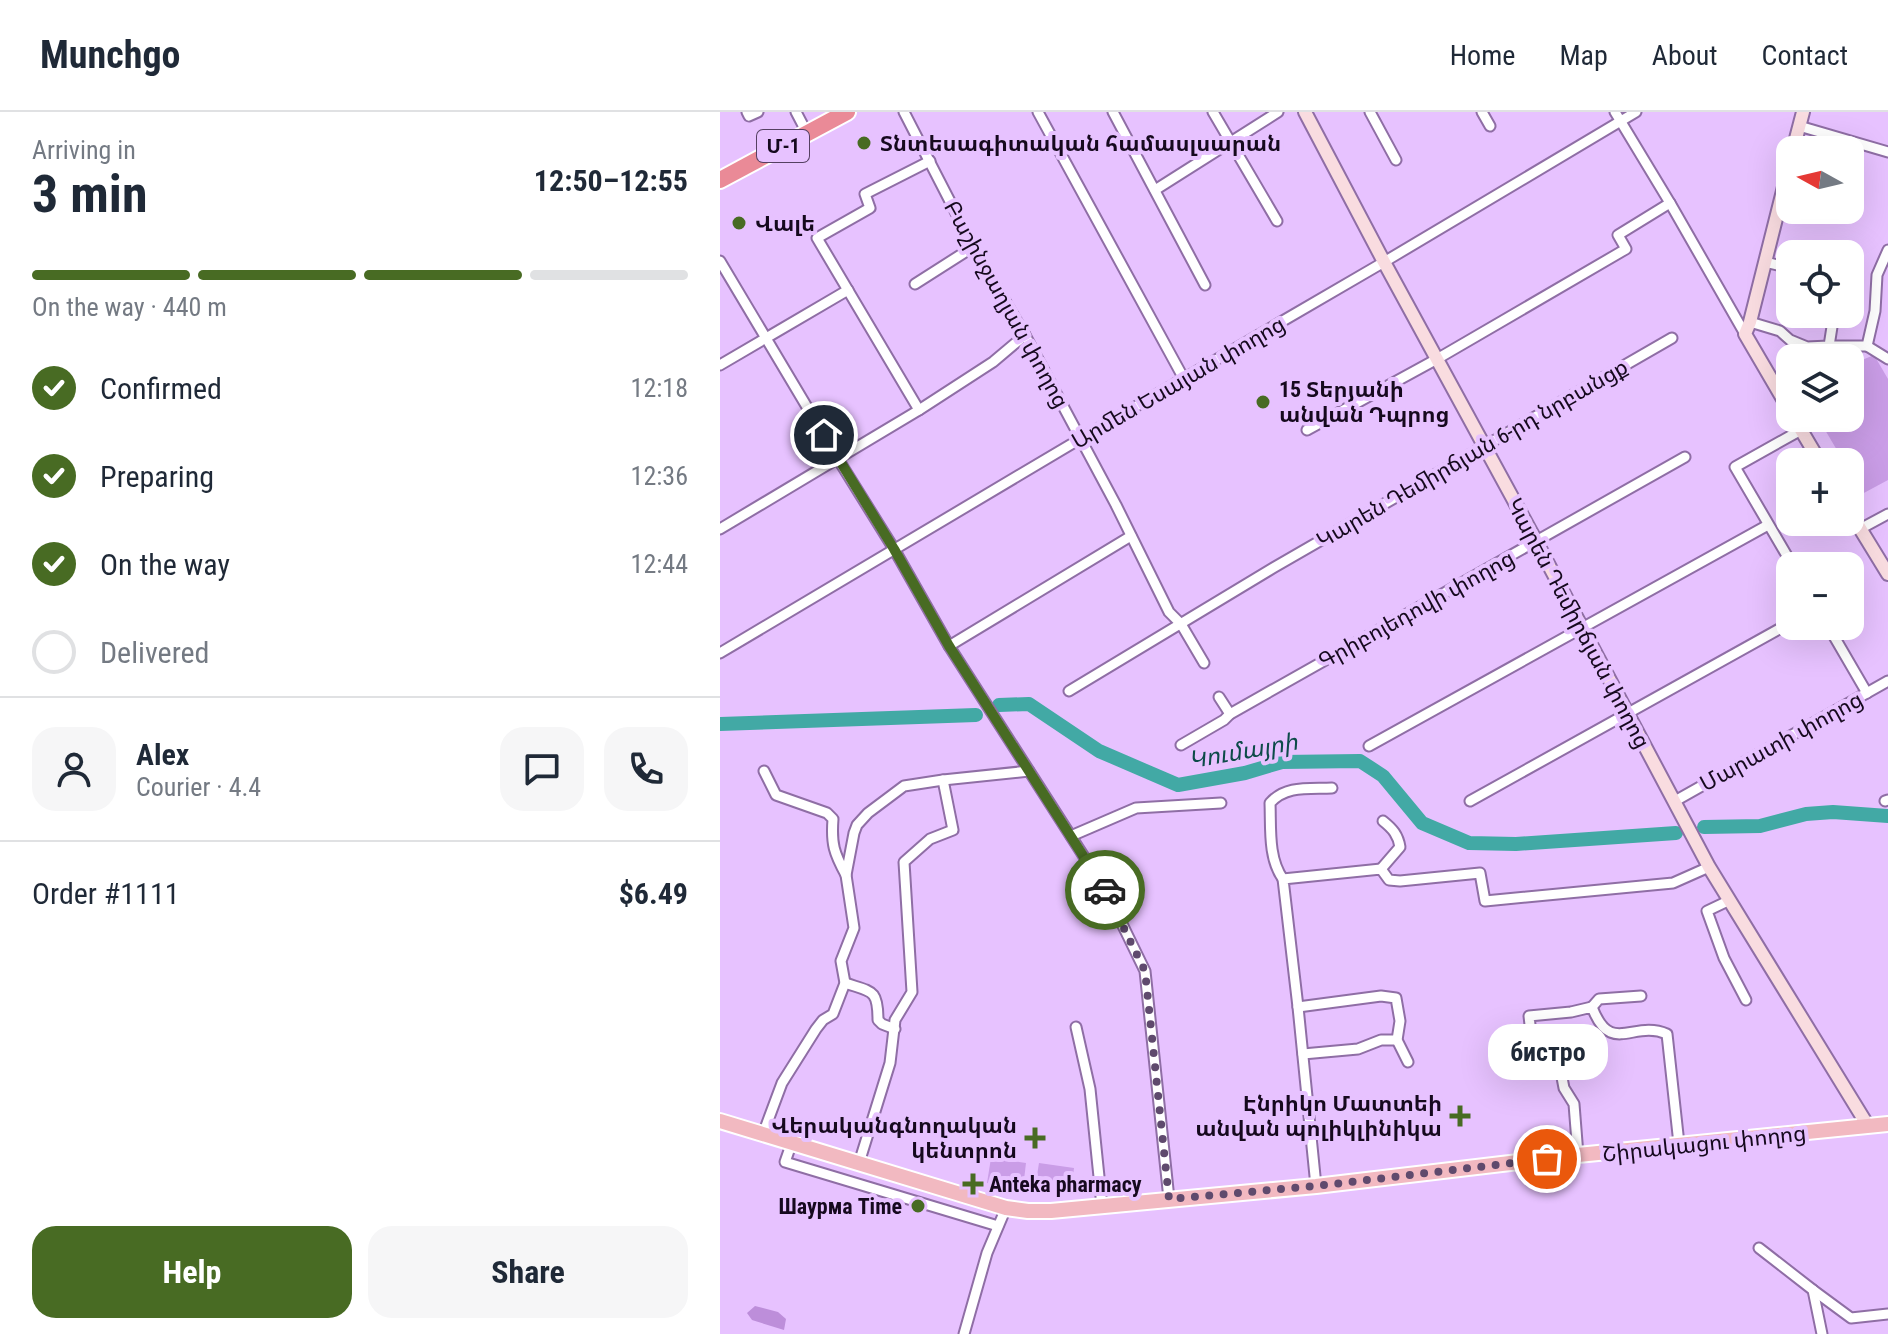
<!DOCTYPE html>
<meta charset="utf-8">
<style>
:root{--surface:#fff;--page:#f6f6f7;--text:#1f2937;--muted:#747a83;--line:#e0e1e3;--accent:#486b23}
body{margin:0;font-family:"Roboto Condensed","Noto Sans Armenian",sans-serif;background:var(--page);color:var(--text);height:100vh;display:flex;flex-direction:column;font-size:30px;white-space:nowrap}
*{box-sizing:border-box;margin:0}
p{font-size:26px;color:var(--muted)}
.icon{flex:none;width:44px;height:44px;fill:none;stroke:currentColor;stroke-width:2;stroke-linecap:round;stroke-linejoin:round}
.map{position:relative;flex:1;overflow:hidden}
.side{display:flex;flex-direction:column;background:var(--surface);width:720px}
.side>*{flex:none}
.needle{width:52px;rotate:278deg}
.controls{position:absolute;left:1056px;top:24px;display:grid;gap:16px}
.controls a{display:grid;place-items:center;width:88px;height:88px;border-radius:16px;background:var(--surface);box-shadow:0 8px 32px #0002;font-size:40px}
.pin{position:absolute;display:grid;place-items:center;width:68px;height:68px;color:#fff;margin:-34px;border:4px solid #fff;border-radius:50%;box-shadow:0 2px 8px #0007}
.courier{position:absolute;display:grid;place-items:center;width:80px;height:80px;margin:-40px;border:6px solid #486b23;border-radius:50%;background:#fff;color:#222;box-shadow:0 2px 10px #0007}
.bubble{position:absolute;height:56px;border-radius:24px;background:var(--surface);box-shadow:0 8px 32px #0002;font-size:26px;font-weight:700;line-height:56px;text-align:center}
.summary em{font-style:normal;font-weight:700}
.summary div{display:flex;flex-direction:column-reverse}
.summary{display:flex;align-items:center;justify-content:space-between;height:136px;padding:0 32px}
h1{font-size:52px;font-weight:700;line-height:60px}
.bar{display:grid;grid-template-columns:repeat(4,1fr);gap:12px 8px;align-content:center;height:96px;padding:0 32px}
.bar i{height:10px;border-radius:6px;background:var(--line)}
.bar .selected{background:var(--accent)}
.bar p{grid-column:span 4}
.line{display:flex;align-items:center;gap:20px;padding:0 32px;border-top:2px solid var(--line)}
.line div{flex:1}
.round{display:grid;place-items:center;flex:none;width:84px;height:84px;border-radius:24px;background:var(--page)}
ol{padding:0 32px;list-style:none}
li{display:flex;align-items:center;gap:24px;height:88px}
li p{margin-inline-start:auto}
li .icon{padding:8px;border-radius:50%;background:var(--accent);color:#fff;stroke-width:4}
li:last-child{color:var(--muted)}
li i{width:44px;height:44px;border:4px solid var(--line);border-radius:50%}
.button{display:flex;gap:16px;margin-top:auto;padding:16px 32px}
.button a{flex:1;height:92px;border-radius:24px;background:var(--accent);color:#fff;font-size:32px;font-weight:700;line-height:92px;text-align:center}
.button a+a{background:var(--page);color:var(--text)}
header{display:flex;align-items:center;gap:48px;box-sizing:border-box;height:112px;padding:0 40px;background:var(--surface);border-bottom:2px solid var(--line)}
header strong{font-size:38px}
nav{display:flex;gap:44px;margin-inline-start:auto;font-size:28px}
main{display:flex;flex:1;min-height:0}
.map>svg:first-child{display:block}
.green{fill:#ca9de7}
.forest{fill:#bd8eda}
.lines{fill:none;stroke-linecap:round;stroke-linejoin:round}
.river{stroke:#42a9a5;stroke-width:14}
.street-casing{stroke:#8f6ea5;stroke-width:13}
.secondary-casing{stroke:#8f6ea5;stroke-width:16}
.primary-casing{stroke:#fff;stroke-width:18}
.highway-casing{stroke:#fff;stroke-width:20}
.street{stroke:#fff;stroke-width:9}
.secondary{stroke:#f9dce0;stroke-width:12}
.primary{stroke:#f2b9c1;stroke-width:14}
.highway{stroke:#ea8a97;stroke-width:16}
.done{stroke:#5f4a6d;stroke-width:8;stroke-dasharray:0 14.4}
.route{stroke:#486b23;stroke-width:10}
.poi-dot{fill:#486b23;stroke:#e7c2ff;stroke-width:3}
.labels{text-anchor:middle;stroke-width:8;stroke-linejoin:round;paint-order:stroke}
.shield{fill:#e7c2ff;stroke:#554062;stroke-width:2}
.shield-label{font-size:20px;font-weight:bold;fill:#16091e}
.poi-label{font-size:22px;font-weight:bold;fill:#16091e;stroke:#e7c2ff;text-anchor:start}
.street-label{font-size:22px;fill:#16091e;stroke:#e7c2ff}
.water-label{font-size:24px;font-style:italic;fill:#0d4b49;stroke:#e7c2ff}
</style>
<header>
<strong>Munchgo</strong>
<nav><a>Home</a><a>Map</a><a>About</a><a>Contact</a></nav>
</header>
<main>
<section class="side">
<div class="summary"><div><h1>3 min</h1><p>Arriving in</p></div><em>12:50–12:55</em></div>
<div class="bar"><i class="selected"></i><i class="selected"></i><i class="selected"></i><i></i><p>On the way · 440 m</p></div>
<ol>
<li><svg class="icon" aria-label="check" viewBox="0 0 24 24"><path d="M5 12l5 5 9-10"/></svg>Confirmed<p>12:18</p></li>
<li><svg class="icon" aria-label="check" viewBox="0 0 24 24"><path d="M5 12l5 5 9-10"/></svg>Preparing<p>12:36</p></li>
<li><svg class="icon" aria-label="check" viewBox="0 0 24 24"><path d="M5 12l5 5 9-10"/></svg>On the way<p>12:44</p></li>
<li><i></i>Delivered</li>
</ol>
<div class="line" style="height:144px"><a class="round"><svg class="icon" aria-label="person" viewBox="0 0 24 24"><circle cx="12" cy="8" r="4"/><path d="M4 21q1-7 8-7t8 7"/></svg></a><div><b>Alex</b><p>Courier · 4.4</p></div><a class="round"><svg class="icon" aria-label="chat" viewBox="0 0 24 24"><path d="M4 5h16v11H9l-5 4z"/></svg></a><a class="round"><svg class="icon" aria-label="phone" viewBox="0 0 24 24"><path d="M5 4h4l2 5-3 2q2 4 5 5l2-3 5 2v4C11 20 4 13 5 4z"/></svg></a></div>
<div class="line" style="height:104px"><div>Order #1111</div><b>$6.49</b></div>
<div class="button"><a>Help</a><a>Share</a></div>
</section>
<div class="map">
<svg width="1168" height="1222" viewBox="0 0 1168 1222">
<rect width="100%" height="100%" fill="#e7c2ff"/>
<g class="green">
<polygon points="1154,243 1168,267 1168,368 1142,382 1130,360 1130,350 1124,350 1098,306 1130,306 1130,253"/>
<polygon points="271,1046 306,1051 303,1076 267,1071"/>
<polygon points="319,1051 354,1056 351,1081 315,1076"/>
</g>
<polygon class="forest" points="35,1194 58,1200 66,1207 64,1218 32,1208 27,1201"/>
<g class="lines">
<g class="river">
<polyline points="279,593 309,592 379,639 458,673 525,661 562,650 640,649 663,664 702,711 749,731 796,732 956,721"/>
<polyline points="0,612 256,603"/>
<polyline points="984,715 1040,714 1086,702 1113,700 1168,704"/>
</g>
<defs>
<g id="street">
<polyline points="27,0 29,4 38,0"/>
<polyline points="76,0 87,21"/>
<polyline points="184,0 255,138 305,223 396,393 449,500 461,512 484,551"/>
<polyline points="318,0 464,267"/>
<polyline points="393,0 485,173"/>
<polyline points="493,0 557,109"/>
<polyline points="650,0 676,48"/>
<polyline points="762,0 770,14"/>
<polyline points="895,0 950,91 1025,222"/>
<polyline points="1079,14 1168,40"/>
<polyline points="435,78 558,0"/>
<polyline points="0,149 118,347 174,437 229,534 386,779 425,859 449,1087"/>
<polyline points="1045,150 1070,156"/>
<polyline points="195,172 253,135"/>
<polyline points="1030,210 1060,219 1070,228 1087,235 1109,234 1114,202"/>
<polyline points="1109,234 1147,234 1155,199 1157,163 1168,138"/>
<polyline points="1147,234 1168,247"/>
<polyline points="0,253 128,178"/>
<polyline points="199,298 97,126 150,96 145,82 210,49"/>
<polyline points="587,318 717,247 906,137 898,123 950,91"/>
<polyline points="0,417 199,298 273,250 305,223"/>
<polyline points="1140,417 1168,402"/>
<polyline points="1073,454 1015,355 1081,318"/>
<polyline points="1108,514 1147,581"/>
<polyline points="229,534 411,424"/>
<polyline points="0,541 360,327 664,150 916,0"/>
<polyline points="349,579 553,456 952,226"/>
<polyline points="499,585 510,602"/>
<polyline points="461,633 504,608 510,602 965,345"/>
<polyline points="649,634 1048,413"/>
<path d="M44 659 56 683 107 701 113 707C111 732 114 741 126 763"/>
<polyline points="750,689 1070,511"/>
<polyline points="955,689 1168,569"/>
<polyline points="1165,689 1168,688"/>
<polyline points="351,724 416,696 501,691"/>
<path d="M661 757 680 735C678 723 673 717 663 709"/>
<path d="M563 767C548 746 551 716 550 691 566 673 589 677 612 676"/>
<polyline points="1008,789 987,799 1004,846 1026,888"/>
<path d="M125 871C152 880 158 877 158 908L162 912 175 917"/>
<polyline points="578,895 661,884 676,886 680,909 677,928 688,950"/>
<polyline points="872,895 879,887 921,884"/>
<polyline points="356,915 370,977 382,1094"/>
<polyline points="583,942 638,937 661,928 677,928"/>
<polyline points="43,1022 62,971 96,917 103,908 113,902 125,871 121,849 134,816 126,763 134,721 137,713 148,701 184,674 223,668 309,659"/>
<polyline points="72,1030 65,1050 278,1114"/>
<path d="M858 1043 854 992 844 976 840 955 815 956 809 904 851 900 872 895C891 945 913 907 947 922L959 1032"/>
<polyline points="139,1051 170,951 175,908 192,880 184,750 210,727 233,718 223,668"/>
<polyline points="596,1074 578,895 563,767 661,757 669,768 680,769 760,761 765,789 953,771 989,755"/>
<polyline points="1039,1136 1093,1178 1102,1222"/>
<polyline points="1093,1178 1131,1206 1168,1202"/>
<polyline points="244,1222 267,1141 286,1096"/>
</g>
<g id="secondary">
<polyline points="585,0 664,150 816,429 989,755 1148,1014"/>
<polyline points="1073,38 1083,0"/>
<polyline points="1070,51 1030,210 1025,222 1070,299"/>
<polyline points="1074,306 1100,350"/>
<polyline points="1130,400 1168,462"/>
</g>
<polyline id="primary" points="0,1009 286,1096 308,1099 331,1099 596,1074 858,1043 1168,1012"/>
<polyline id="highway" points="0,68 127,0"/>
</defs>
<use href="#street" class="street-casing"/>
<use href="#secondary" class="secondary-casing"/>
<use href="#primary" class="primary-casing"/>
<use href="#highway" class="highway-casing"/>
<use href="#street" class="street"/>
<use href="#secondary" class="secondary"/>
<use href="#primary" class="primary"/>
<use href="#highway" class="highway"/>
</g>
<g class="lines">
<polyline class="done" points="385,778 425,859 449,1087 596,1074 827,1047"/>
<polyline class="route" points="104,323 174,437 229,534 385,778"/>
</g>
<g class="poi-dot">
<circle cx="144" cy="31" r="8"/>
<circle cx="19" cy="111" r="8"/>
<circle cx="543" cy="290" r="8"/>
<path d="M736 992h8v8h8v8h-8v8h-8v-8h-8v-8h8z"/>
<path d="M311 1014h8v8h8v8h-8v8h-8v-8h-8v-8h8z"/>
<path d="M249 1060h8v8h8v8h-8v8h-8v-8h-8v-8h8z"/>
<circle cx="198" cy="1094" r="8"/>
</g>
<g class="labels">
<rect class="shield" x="37" y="18" width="52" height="32" rx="6"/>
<g class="shield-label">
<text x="63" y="41">Մ-1</text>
</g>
<g class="poi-label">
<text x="160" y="39">Տնտեսագիտական համասլսարան</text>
<text x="35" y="119">Վալե</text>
<text x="559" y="285">15 Տերյանի<tspan x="559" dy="25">անվան Դպրոց</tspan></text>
<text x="722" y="999" text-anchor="end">Էնրիկո Մատտեի<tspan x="722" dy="25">անվան պոլիկլինիկա</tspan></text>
<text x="297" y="1021" text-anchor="end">Վերականգնողական<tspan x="297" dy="25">կենտրոն</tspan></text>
<text x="269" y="1080">Anteka pharmacy</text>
<text x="182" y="1102" text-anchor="end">Шаурма Time</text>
</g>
<g class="street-label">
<text transform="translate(287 192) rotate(61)" y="8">Բաշինջաղյան փողոց</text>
<text transform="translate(458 270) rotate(-30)" y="8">Արմեն Եսայան փողոց</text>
<text transform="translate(752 341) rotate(-30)" y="8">Կարեն Դեմիրճյան 6-րդ նրբանցք</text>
<text transform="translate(696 497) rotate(-29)" y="8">Գրիբոյեդովի փողոց</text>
<text transform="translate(859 511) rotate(62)" y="8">Կարեն Դեմիրճյան փողոց</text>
<text transform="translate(1061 629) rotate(-29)" y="8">Մարատի փողոց</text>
<text transform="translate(984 1031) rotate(-6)" y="8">Շիրակացու փողոց</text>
</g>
<g class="water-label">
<text transform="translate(523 639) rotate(-10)" y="8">Կումայրի</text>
</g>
</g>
</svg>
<div class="controls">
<a><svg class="needle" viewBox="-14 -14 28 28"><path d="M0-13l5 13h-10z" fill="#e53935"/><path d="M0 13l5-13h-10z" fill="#747a83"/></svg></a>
<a><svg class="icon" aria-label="locate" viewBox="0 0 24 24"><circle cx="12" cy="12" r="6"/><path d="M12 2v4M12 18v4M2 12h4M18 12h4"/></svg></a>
<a><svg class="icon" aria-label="layers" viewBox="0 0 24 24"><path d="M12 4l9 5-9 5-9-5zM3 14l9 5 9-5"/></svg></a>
<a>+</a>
<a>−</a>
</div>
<div class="pin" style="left:827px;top:1047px;background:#ea580c"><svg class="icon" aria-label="bag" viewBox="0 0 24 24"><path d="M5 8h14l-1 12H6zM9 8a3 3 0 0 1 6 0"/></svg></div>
<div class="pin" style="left:104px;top:323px;background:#1f2937"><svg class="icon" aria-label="home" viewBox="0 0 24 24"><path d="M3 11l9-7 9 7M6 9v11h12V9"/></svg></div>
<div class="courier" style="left:385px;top:778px"><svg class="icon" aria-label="car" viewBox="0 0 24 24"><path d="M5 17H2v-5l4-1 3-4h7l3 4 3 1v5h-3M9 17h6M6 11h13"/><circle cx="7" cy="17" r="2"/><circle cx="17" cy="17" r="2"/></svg></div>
<div class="bubble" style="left:768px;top:912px;width:120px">бистро</div>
</div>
</main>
